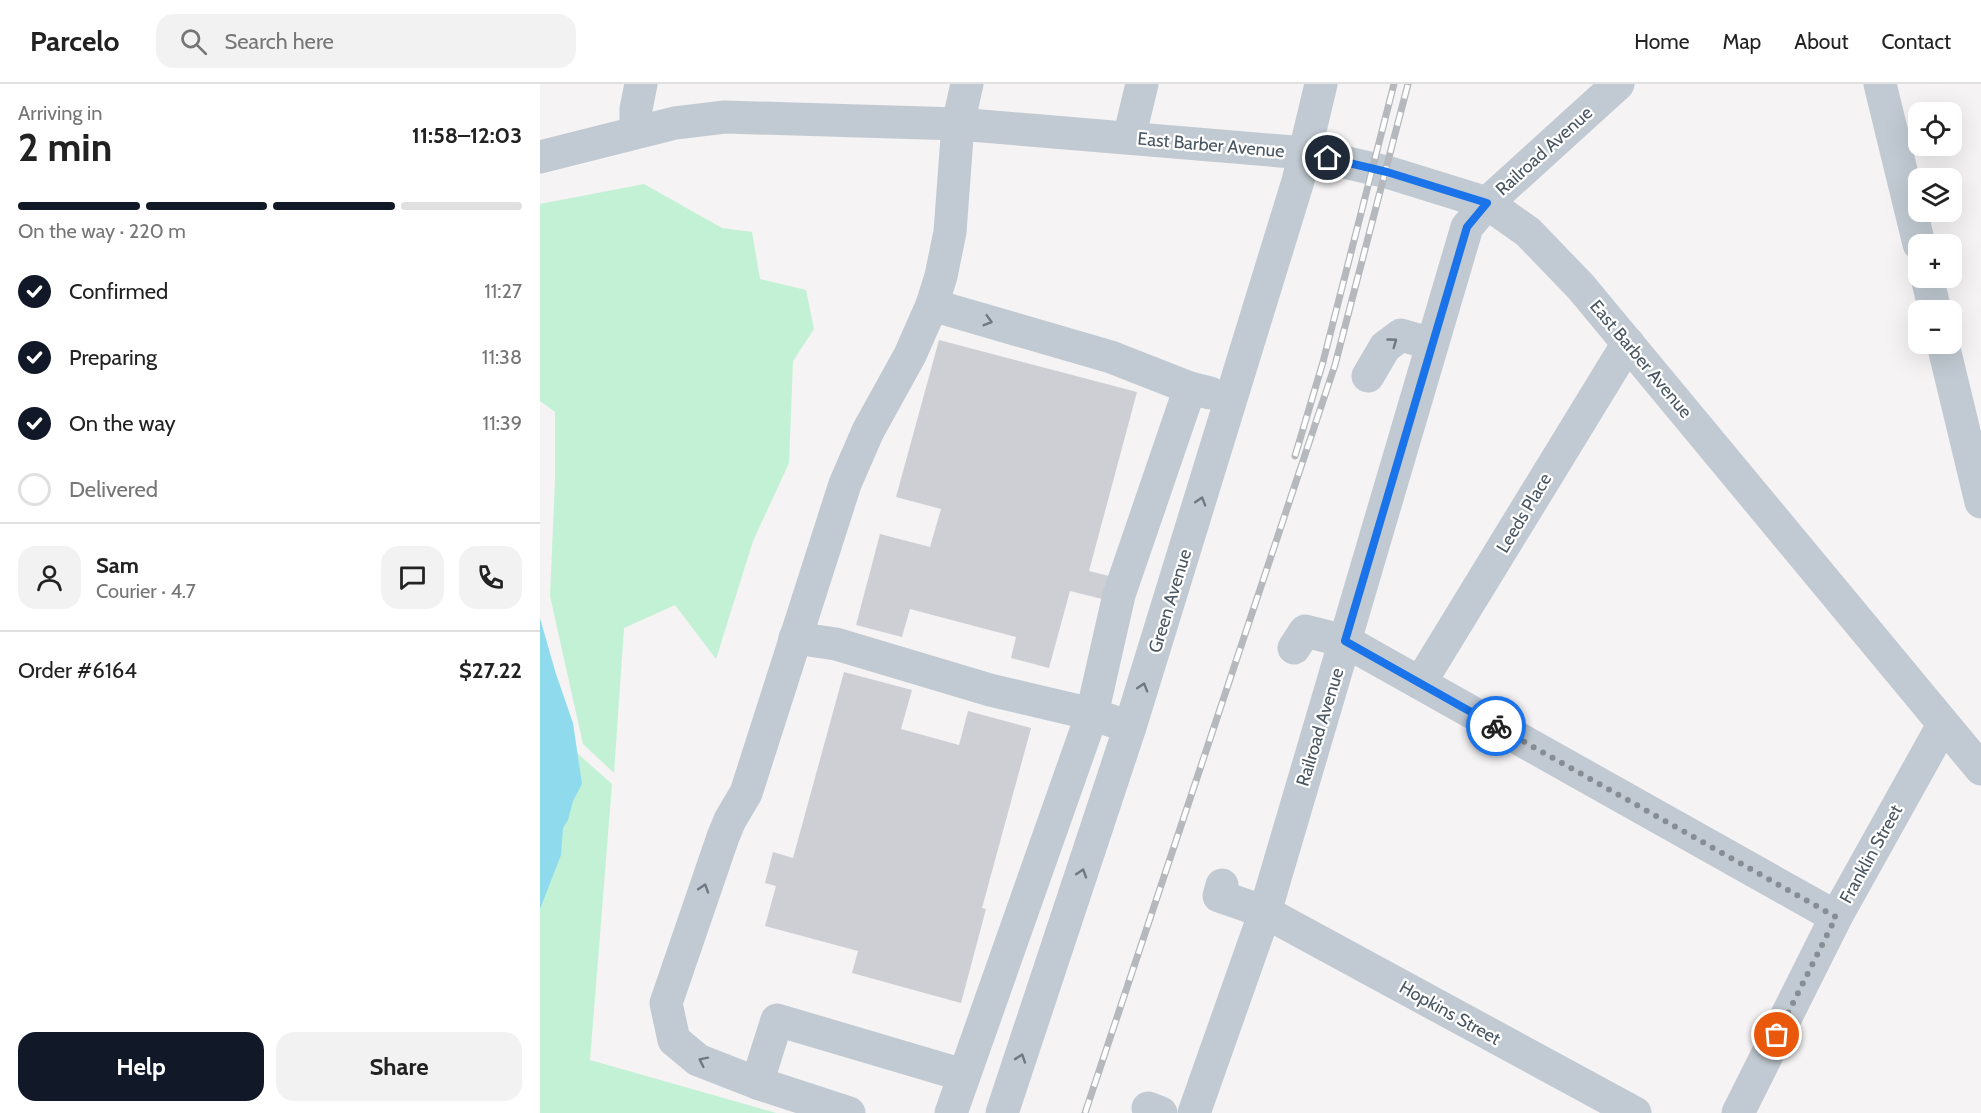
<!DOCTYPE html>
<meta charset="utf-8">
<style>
:root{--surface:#fff;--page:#f2f2f2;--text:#222;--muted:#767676;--line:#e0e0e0;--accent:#111827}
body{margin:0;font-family:Cabin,sans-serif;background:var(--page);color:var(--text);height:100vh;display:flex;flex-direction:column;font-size:22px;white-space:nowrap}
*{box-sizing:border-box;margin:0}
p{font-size:20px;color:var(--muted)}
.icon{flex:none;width:33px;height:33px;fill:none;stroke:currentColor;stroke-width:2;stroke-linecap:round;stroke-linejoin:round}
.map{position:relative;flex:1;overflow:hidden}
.details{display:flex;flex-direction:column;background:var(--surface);width:540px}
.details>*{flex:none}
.buttons{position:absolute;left:1368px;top:18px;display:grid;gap:12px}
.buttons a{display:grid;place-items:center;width:54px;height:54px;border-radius:12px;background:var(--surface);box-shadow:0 6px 24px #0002;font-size:30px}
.pin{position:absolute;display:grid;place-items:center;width:51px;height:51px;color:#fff;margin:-26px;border:3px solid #fff;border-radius:50%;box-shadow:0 2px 6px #0007}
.courier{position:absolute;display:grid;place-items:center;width:60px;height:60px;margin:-30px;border:4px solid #1a73e8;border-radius:50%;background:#fff;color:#222;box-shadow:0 2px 8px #0007}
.summary em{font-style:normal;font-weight:800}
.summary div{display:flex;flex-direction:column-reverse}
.summary{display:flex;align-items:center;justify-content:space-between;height:102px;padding:0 18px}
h1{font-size:39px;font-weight:800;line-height:45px}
.bar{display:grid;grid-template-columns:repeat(4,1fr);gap:9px 6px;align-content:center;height:72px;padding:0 18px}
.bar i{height:8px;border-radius:4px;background:var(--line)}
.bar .current{background:var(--accent)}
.bar p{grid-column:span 4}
.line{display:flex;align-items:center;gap:15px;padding:0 18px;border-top:2px solid var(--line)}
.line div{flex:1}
.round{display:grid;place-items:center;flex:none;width:63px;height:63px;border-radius:18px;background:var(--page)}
ol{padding:0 18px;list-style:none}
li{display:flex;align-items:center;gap:18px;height:66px}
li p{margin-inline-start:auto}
li .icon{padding:6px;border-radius:50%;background:var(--accent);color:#fff;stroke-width:4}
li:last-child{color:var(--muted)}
li i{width:33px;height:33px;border:3px solid var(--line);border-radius:50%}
.button{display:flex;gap:12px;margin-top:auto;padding:12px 18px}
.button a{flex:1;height:69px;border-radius:18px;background:var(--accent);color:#fff;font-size:24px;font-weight:800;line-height:69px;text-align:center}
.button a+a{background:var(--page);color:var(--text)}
header{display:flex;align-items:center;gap:36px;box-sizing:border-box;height:84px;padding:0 30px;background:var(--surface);border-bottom:2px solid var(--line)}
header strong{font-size:28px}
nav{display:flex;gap:33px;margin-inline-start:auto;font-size:21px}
.search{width:420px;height:54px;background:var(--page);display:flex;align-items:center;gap:15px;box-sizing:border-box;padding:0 21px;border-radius:18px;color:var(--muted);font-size:22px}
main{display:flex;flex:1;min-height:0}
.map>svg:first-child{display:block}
.green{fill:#c3f1d5}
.water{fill:#90daee}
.building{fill:#cdcfd5}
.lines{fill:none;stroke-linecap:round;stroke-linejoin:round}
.minor{stroke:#c1cad2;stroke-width:33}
.rail-casing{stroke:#b5b8bd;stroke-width:7}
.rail{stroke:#fff;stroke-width:4.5;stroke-dasharray:14;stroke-linecap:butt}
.oneway{stroke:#6e7983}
.done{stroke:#868d94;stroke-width:6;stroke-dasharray:0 10.8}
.route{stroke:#1a73e8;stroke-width:8}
.labels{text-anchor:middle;stroke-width:4.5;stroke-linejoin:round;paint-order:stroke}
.street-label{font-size:18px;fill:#4a5661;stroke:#fff}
</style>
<header>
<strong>Parcelo</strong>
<div class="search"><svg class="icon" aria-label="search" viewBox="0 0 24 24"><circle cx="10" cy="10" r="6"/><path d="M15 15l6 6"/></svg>Search here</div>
<nav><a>Home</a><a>Map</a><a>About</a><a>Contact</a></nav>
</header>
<main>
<section class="details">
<div class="summary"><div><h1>2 min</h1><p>Arriving in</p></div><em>11:58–12:03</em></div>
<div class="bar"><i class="current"></i><i class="current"></i><i class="current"></i><i></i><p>On the way · 220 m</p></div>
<ol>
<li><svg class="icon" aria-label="check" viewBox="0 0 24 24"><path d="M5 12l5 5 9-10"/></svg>Confirmed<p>11:27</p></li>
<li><svg class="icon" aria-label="check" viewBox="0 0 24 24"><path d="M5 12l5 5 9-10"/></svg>Preparing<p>11:38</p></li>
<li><svg class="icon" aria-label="check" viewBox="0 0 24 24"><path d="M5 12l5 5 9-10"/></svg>On the way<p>11:39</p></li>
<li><i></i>Delivered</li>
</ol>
<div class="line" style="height:108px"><a class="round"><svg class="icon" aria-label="person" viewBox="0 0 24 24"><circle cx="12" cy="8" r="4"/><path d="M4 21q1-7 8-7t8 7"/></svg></a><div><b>Sam</b><p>Courier · 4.7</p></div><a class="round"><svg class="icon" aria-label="chat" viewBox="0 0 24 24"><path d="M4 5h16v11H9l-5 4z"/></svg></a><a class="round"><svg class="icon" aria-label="phone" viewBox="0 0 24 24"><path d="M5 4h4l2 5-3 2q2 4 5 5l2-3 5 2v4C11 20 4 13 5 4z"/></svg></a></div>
<div class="line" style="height:78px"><div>Order #6164</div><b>$27.22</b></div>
<div class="button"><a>Help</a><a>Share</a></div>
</section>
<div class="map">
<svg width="1441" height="1029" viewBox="0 0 1441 1029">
<rect width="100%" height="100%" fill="#f5f3f3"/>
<g class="green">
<polygon points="104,100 182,144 212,148 220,195 266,206 274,245 253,277 249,379 213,457 176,575 135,521 84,544 74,689 43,660 10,512 15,397 15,328 0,317 0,120"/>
<polygon points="0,541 37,669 72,700 50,976 236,1029 0,1029"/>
</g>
<polygon class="water" points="0,534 16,590 33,639 42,700 33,717 28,736 23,744 21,771 0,825"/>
<g class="building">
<polygon points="399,256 597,308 549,487 569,492 562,515 530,507 509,584 471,574 476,553 370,525 362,553 316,541 340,450 390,463 401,425 356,413"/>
<polygon points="304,588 372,606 361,645 419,661 428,627 491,644 442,824 446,825 421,919 312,889 318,867 225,842 236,802 225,799 233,768 253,774"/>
</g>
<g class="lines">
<g class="minor">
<polyline points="1340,0 1379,160"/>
<polyline points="96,48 96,25 101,0"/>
<polyline points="589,54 602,0"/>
<polyline points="0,73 135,39 185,33 418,40 765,69 847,88 947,119 988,148 1041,203 1441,685"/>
<polyline points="1387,194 1395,226"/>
<polyline points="392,221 571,273 650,304 670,309"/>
<polyline points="1403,260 1441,418"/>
<polyline points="828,292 845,263 861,251 892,260"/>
<polyline points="255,554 296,560 450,606 552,630 572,637"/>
<polyline points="754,564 765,547 805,557 1296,833"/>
<polyline points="880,599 1088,259"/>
<polyline points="682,801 679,812 725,828 1095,1029"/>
<polyline points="217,999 237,936 423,991"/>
<polyline points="608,1024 621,1029"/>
<polyline points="309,1029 217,999 158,976 134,956 126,919 183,753 190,736 206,709 305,400 328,347 370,271 392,221 401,192 410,148 418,40 427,0"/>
<polyline points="411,1029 552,630 579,511 650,304"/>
<polyline points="462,1029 590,643 758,97 781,0"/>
<polyline points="654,1029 725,828 927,143 947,119 1078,0"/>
<polyline points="1198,1029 1296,833 1403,641"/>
</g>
<defs>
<g id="rail">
<polyline points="755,372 783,278 854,0"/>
<polyline points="545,1029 795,281 868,0"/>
</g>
</defs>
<use href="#rail" class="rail-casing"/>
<use href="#rail" class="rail"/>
</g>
<defs><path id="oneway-chevron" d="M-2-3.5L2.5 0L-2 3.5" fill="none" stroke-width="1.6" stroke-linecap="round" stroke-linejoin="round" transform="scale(1.5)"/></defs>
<g class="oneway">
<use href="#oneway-chevron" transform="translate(448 237) rotate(16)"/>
<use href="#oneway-chevron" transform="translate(853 258) rotate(-36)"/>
<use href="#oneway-chevron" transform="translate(661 417) rotate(-73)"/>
<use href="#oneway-chevron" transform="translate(603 603) rotate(-73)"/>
<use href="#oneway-chevron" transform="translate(542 789) rotate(-72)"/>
<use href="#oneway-chevron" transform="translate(164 804) rotate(-72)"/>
<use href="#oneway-chevron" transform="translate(481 974) rotate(-71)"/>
<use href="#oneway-chevron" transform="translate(163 977) rotate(-154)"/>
</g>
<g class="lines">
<polyline class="done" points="956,642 1296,833 1237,951"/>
<polyline class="route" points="788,74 847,88 947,119 927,143 805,557 956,642"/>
</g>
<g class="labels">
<g class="street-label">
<text transform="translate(671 61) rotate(5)" y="6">East Barber Avenue</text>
<text transform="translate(1004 67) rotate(-42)" y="6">Railroad Avenue</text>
<text transform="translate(1101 275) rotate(50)" y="6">East Barber Avenue</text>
<text transform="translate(984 429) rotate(-59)" y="6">Leeds Place</text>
<text transform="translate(630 517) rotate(-73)" y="6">Green Avenue</text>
<text transform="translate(780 643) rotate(-73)" y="6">Railroad Avenue</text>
<text transform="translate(1331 770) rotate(-61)" y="6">Franklin Street</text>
<text transform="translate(910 929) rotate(29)" y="6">Hopkins Street</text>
</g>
</g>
</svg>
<div class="buttons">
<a><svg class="icon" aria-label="locate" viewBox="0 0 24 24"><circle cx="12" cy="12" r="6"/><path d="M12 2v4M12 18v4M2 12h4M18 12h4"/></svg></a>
<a><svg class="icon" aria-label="layers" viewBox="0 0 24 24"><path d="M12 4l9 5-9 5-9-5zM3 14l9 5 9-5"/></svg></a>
<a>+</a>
<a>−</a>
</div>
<div class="pin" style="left:1237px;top:951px;background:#ea580c"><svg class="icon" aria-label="bag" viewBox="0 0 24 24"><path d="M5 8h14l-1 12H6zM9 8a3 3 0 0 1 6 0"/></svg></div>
<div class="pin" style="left:788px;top:74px;background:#1f2937"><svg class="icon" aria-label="home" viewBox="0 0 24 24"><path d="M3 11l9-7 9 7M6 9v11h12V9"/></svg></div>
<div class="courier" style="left:956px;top:642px"><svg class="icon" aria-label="bike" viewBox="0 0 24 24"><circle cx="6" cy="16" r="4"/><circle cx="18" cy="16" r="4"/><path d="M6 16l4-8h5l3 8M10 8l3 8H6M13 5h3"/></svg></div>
</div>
</main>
